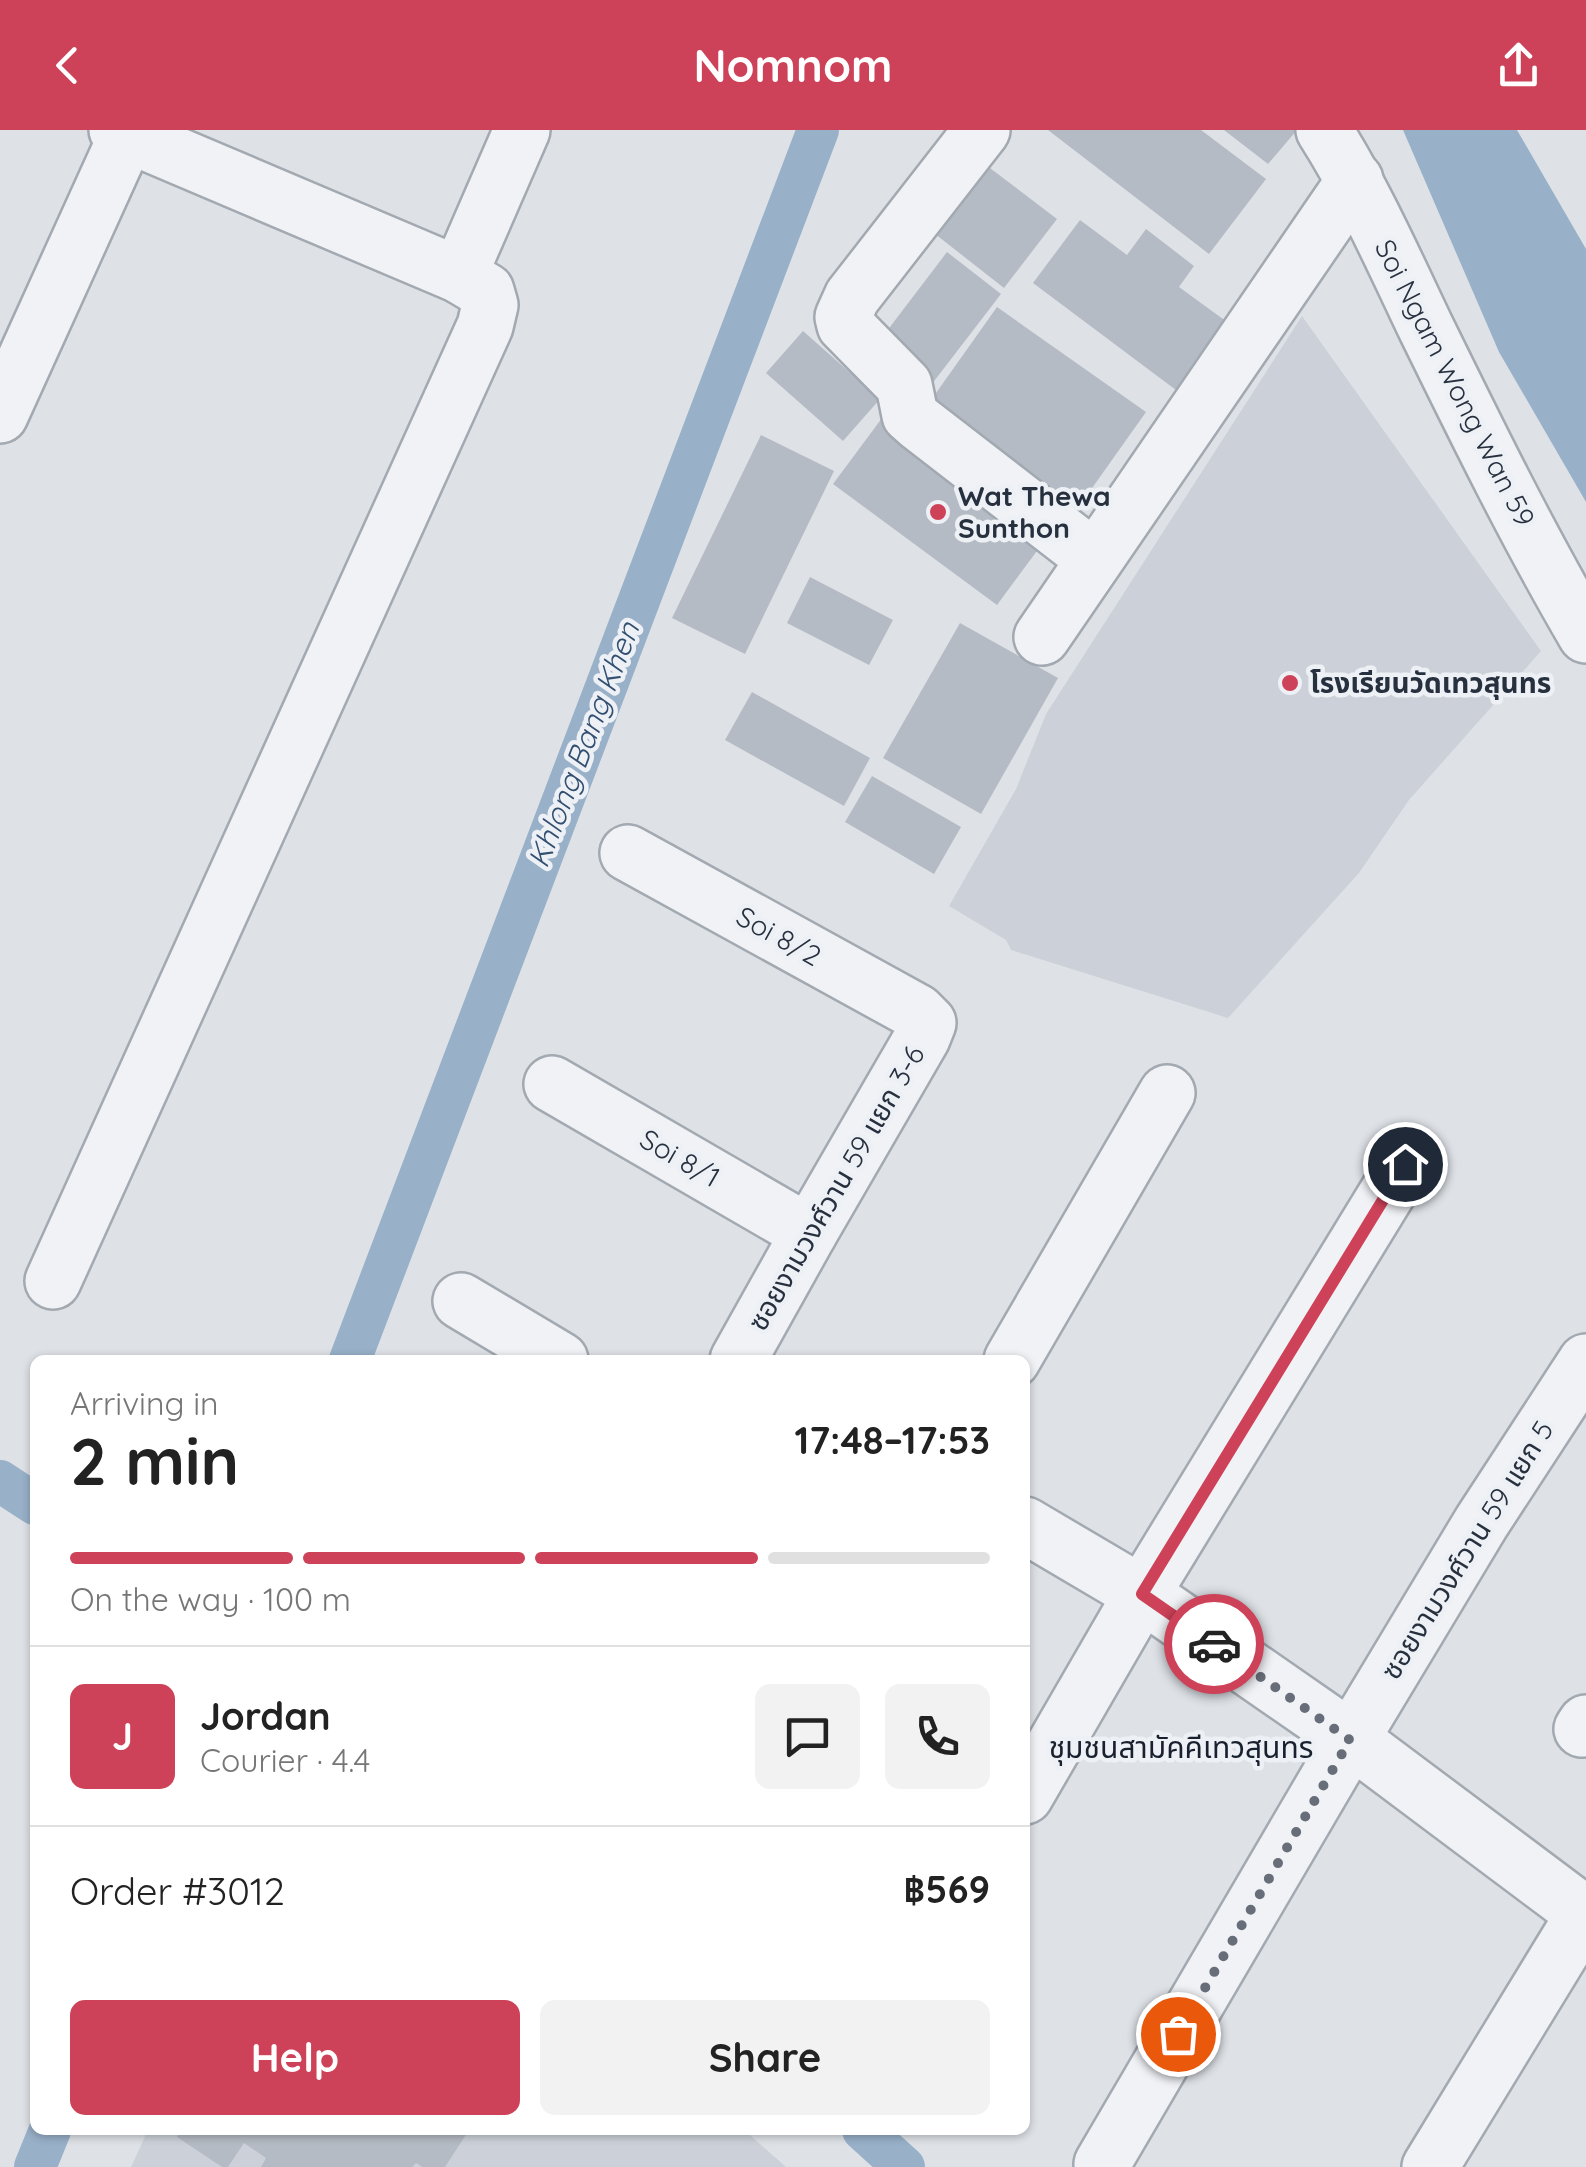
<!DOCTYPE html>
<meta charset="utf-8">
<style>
:root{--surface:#fff;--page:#f2f2f2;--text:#222;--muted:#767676;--line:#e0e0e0;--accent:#cd4258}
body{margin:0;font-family:Quicksand,"Noto Sans Thai",sans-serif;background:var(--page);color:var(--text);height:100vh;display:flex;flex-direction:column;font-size:38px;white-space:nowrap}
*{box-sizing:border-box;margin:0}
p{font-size:32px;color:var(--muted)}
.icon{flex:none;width:55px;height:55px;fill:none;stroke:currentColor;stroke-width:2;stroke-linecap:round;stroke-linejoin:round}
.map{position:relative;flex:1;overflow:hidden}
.sheet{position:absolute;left:30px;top:1225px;width:1000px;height:780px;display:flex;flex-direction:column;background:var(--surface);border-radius:15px;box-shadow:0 2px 8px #0004}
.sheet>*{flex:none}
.pin{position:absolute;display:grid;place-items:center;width:85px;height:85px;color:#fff;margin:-42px;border:5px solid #fff;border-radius:50%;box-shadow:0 2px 10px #0007}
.courier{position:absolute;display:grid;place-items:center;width:100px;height:100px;margin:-50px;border:8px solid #cd4258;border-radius:50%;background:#fff;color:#222;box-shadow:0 2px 12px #0007}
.summary em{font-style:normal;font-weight:700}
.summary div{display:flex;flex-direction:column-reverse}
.summary{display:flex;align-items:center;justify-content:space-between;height:170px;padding:0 40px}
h1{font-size:65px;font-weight:700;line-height:75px}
.bar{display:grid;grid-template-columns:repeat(4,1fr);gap:15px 10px;align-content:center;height:120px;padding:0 40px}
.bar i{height:12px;border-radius:8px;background:var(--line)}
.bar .on{background:var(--accent)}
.bar p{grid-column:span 4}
.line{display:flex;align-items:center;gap:25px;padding:0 40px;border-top:2px solid var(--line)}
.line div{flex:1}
.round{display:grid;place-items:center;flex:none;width:105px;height:105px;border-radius:15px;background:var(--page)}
.cta{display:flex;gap:20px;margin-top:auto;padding:20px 40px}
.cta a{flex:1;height:115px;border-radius:15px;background:var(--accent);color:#fff;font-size:40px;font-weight:700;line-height:115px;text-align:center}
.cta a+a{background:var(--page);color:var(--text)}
header{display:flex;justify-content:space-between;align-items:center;height:130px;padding:0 40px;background:var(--accent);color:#fff;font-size:45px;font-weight:700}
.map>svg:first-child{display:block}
.built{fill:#ccd1d9}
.water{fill:#98b0c8}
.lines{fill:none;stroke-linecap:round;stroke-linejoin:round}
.canal{stroke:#98b0c8;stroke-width:42}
.building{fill:#b5bbc4}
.minor-casing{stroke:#a3a9b1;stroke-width:60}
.minor{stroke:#f0f2f6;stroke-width:55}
.done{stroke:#676e79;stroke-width:10;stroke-dasharray:0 18}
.route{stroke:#cd4258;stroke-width:12}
.poi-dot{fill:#cd4258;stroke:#edf0f5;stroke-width:4}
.labels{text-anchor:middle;stroke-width:9;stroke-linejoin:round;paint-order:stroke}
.street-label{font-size:28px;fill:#27303e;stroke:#edf0f5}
.poi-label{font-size:28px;font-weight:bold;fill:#27303e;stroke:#edf0f5;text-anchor:start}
.water-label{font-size:30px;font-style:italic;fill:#324f71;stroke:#edf0f5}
.neighbourhood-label{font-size:30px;fill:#19212f;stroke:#edf0f5}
</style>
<header><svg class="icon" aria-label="back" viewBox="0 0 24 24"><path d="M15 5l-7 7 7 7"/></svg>Nomnom<svg class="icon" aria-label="share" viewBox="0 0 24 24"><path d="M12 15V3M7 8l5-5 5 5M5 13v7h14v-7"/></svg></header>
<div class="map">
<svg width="1586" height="2037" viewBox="0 0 1586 2037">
<rect width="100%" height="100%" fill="#dee2e7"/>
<g class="built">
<polygon points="1302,186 1541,521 1409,670 1359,743 1228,888 1011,820 1006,810 949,776 1016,659 1046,584"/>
<polygon points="148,2000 744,2000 786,2037 131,2037"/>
</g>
<polygon class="water" points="1403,0 1517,0 1586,119 1586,372 1499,222"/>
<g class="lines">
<g class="canal">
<polyline points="350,1230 818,0"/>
<polyline points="0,1351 35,1374"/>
<polyline points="863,2000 904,2037"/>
<polyline points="35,2037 50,2000"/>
</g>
</g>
<g class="building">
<polygon points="1048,0 1201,0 1266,49 1209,124"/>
<polygon points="1224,0 1297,0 1268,34"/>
<polygon points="982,32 1057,89 1004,158 930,100"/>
<polygon points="1080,90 1127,125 1146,99 1194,136 1179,157 1234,197 1184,266 1033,153"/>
<polygon points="947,122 1001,164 928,259 874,218"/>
<polygon points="997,177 1146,282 1068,392 919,287"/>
<polygon points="803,201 880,269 843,311 766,243"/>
<polygon points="885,284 1048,406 997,475 833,354"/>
<polygon points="761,305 834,341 745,524 672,488"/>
<polygon points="810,447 893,490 869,535 787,493"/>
<polygon points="960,493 1058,548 981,684 883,628"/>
<polygon points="752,562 870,628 844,676 725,610"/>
<polygon points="872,646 961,697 934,744 845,692"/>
<polygon points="181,2000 469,2000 445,2037 422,2037 416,2033 412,2037 261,2037 266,2028 244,2013 228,2037 222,2037 177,2007"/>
</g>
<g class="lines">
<defs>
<g id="minor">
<polyline points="982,0 852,167 843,187 845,195 904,255 910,285 919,293 1095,429"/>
<path d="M1324 0C1364 63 1394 131 1426 198 1477 302 1528 406 1586 505"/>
<polyline points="459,145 522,0"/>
<polyline points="0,285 127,5"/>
<polyline points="1042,507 1355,50"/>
<polyline points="628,723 917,882 928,893 922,908 809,1103 738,1230"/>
<polyline points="552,954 809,1103"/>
<polyline points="53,1151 485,196 490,175 486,161 459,145 117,0"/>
<polyline points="461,1171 560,1230"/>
<polyline points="1012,1230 1167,963"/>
<polyline points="1025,1395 1142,1464 1351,1609 1586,1785"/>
<polyline points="1582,1599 1586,1593"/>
<polyline points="1025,1666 1142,1464 1405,1034"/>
<polyline points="1102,2034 1351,1609 1481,1393 1586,1232"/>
<polyline points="1430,2037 1585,1783"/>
</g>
</defs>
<use href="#minor" class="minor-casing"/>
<use href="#minor" class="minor"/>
</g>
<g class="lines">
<polyline class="done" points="1178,1904 1350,1610 1214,1514"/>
<polyline class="route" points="1214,1514 1142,1464 1405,1034"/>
</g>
<g class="poi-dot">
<circle cx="938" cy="382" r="10"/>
<circle cx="1290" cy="553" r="10"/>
</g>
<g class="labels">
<g class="street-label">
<text transform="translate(1455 253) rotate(63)" y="10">Soi Ngam Wong Wan 59</text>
<text transform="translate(779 806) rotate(29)" y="10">Soi 8/2</text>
<text transform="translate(680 1028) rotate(30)" y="10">Soi 8/1</text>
<text transform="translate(836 1058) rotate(-60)" y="10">ซอยงามวงศ์วาน 59 แยก 3-6</text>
<text transform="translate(1467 1420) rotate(-58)" y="10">ซอยงามวงศ์วาน 59 แยก 5</text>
</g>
<g class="poi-label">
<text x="958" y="376">Wat Thewa<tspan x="958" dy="32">Sunthon</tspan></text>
<text x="1310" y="563">โรงเรียนวัดเทวสุนทร</text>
</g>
<g class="water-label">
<text transform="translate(584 615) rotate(-69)" y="10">Khlong Bang Khen</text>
</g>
<g class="neighbourhood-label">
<text x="1181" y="1628">ชุมชนสามัคคีเทวสุนทร</text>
</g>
</g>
</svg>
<div class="pin" style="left:1178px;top:1904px;background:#ea580c"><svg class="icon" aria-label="bag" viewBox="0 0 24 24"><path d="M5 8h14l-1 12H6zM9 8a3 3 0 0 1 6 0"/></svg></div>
<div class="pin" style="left:1405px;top:1034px;background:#1f2937"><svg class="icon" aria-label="home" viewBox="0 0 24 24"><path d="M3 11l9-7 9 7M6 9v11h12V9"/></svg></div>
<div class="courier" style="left:1214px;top:1514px"><svg class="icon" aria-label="car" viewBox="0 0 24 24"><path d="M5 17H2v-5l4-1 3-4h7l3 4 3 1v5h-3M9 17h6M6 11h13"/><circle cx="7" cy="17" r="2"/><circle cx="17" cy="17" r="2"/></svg></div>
<section class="sheet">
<div class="summary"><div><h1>2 min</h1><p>Arriving in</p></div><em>17:48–17:53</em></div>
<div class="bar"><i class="on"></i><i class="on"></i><i class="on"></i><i></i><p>On the way · 100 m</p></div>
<div class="line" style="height:180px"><b class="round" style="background:var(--accent);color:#fff">J</b><div><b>Jordan</b><p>Courier · 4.4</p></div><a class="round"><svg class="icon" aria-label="chat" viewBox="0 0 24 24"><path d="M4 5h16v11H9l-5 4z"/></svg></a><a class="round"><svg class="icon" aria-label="phone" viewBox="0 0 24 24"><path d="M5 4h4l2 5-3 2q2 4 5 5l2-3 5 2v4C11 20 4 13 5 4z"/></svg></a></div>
<div class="line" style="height:130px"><div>Order #3012</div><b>฿569</b></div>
<div class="cta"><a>Help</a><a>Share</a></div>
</section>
</div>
